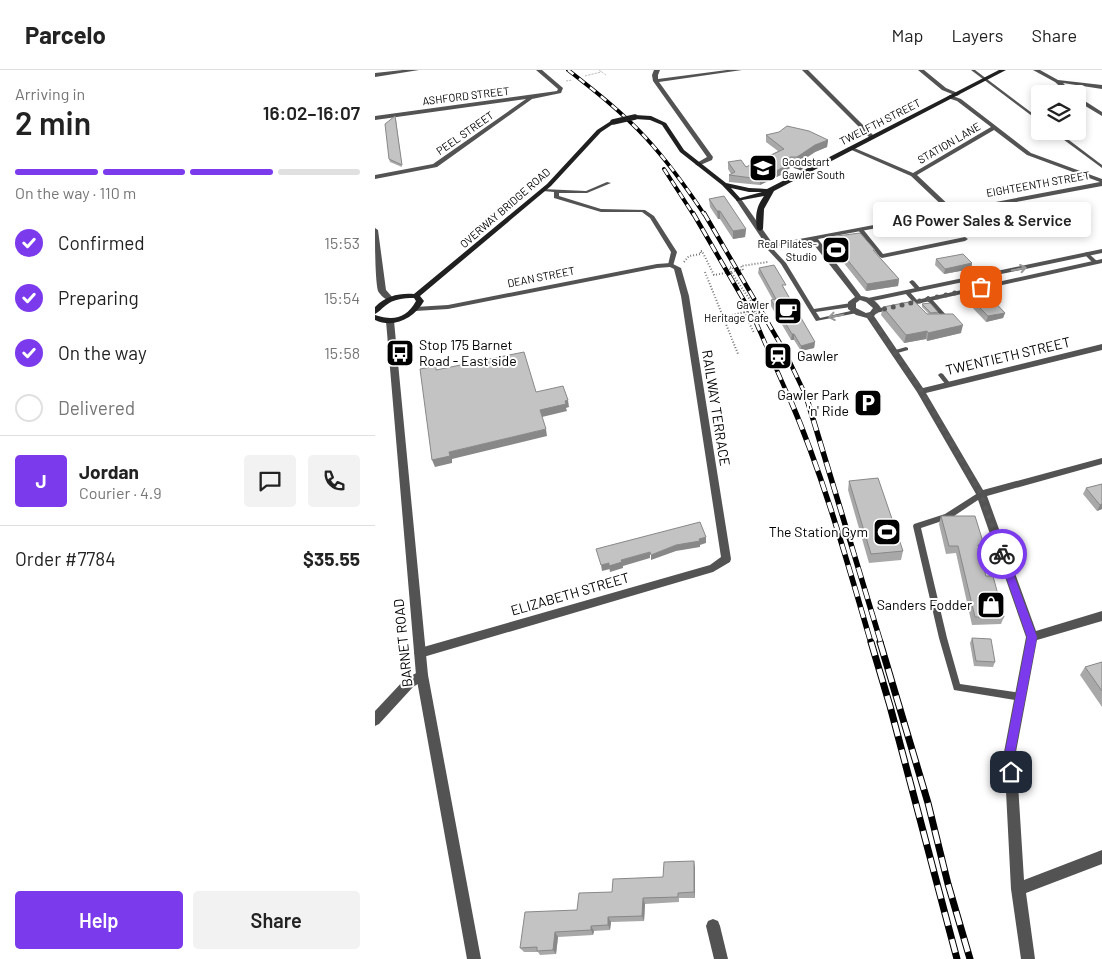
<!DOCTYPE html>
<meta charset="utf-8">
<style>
:root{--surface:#fff;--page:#f2f2f2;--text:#222;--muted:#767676;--line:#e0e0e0;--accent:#7c3aed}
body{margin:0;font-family:Barlow,sans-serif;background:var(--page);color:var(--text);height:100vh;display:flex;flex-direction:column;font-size:19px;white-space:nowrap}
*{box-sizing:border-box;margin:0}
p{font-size:16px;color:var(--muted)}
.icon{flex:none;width:28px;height:28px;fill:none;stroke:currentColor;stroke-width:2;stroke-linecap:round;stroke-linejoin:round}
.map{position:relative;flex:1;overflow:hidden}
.details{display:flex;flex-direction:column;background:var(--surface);width:375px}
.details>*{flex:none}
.buttons{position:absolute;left:656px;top:15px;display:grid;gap:10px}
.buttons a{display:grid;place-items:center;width:55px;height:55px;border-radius:5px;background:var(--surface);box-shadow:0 2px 8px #0003;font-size:25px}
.pin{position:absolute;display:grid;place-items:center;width:42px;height:42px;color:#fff;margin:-21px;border-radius:10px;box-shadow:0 2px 8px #0006}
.courier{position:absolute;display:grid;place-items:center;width:50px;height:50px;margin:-25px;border:4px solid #7c3aed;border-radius:50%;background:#fff;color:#222;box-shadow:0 1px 6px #0007}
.bubble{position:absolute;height:35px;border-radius:5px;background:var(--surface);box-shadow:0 2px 8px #0003;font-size:16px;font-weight:600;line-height:35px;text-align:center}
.summary em{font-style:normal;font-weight:600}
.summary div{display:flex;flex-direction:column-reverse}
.summary{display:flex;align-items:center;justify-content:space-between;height:85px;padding:0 15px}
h1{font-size:32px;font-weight:600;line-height:38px}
.bar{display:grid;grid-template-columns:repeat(4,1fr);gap:8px 5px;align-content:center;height:60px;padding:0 15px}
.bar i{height:6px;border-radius:4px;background:var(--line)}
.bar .selected{background:var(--accent)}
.bar p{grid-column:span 4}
.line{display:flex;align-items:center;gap:12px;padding:0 15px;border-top:1px solid var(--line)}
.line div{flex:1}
.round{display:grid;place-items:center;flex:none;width:52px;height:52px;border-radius:5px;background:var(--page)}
ol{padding:0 15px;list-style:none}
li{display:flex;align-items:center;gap:15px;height:55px}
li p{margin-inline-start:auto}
li .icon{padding:5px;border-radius:50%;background:var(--accent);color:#fff;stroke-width:4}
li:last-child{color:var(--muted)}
li i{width:28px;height:28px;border:2px solid var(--line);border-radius:50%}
.button{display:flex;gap:10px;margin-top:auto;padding:10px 15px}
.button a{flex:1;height:58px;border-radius:5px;background:var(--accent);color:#fff;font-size:20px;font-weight:600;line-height:58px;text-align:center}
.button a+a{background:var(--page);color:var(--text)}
header{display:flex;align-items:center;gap:30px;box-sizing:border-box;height:70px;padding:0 25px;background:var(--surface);border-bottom:1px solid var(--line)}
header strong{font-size:24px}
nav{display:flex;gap:28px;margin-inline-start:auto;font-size:18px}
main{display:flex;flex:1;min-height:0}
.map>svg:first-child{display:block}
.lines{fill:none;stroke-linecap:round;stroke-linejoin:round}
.path-far1{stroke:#757575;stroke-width:1;stroke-dasharray:0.5 1;stroke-linecap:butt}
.path{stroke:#757575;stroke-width:2;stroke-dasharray:1 2;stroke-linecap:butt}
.service{fill:#535353;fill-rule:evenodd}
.minor{fill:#535353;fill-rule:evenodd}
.tertiary{fill:#535353;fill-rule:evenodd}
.secondary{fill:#202020;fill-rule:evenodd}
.rail-far3-casing{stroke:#000;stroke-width:4}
.rail-far2-casing{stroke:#000;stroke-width:4.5}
.rail-far1-casing{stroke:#000;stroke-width:5.5}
.rail-casing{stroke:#000;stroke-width:7}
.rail-far3{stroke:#fff;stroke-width:2.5;stroke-dasharray:7;stroke-linecap:butt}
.rail-far2{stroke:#fff;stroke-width:3;stroke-dasharray:9;stroke-linecap:butt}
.rail-far1{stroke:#fff;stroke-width:4;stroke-dasharray:11;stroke-linecap:butt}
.rail{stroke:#fff;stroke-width:5;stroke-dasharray:14;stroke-linecap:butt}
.secondary-bridge{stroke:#202020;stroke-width:5.5}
.wall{fill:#a8a8a8}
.shaded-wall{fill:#888}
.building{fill:#c3c3c3;stroke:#888}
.oneway{stroke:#989898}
.route{fill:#7c3aed}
.done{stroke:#595959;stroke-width:5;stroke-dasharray:0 9}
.labels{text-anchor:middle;stroke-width:4;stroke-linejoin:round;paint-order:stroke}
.far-street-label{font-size:11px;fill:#000;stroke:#fff}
.far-poi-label{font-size:11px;fill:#000;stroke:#fff;text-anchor:end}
.poi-label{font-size:14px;fill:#000;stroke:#fff;text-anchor:end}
.street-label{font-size:14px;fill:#000;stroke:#fff}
</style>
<header>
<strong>Parcelo</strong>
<nav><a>Map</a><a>Layers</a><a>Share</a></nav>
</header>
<main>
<section class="details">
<div class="summary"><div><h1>2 min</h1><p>Arriving in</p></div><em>16:02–16:07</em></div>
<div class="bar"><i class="selected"></i><i class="selected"></i><i class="selected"></i><i></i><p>On the way · 110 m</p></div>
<ol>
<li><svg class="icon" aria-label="check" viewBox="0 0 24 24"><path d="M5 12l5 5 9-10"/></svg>Confirmed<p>15:53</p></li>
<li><svg class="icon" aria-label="check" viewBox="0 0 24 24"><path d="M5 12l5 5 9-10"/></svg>Preparing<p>15:54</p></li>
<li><svg class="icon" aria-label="check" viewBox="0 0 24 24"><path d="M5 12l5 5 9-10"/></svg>On the way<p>15:58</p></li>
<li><i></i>Delivered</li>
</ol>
<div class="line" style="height:90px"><b class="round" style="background:var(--accent);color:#fff">J</b><div><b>Jordan</b><p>Courier · 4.9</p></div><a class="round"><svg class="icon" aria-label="chat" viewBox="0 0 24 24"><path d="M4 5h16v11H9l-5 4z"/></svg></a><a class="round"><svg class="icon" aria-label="phone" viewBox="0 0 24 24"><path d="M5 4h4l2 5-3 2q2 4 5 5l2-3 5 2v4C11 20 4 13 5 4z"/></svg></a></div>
<div class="line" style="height:65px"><div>Order #7784</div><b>$35.55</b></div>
<div class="button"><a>Help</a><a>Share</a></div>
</section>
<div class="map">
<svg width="727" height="889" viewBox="0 0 727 889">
<rect width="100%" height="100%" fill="#fff"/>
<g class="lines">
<g class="path-far1">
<polyline points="224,0 231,5"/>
<polyline points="210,6 226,2"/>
<polyline points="191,11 197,10"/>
</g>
<g class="path">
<polyline points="309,192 314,186 326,184 325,181 327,181 339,205 356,202 354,198 357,197 360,201 368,200 366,196 393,192"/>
<polyline points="330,202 363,284"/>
<polyline points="369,242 379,263"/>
<polyline points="348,247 379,240 381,244 384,243 356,202"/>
</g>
<g class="service">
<polygon points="596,0 600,0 665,49 665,52"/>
<polygon points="677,61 682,61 727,95 727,98"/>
<polygon points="416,95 420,95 433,101 431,102 416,97"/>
<polygon points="232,112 236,113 212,123 184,123 184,126 226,139 270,140 279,146 302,182 298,196 293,195 296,182 275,148 267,142 226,142 179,128 179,122 168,121 166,120 168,119 211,121"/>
<polygon points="483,158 487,158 508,184 590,167 593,169 590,171 507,188 505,187 483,160"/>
<polygon points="394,175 398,175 399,180 411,193 439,239 476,233 479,235 476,237 441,242 445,248 480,240 482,241 482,243 441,251 406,194 393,180"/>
<polygon points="712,182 723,192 723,194 719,194 710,185 710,183"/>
<polygon points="597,207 608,216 608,218 604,218 595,210 594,209"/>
<polygon points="537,210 539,211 546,219 546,221 542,221 535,213 534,212"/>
<polygon points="532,220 534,221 542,230 542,232 538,232 530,223 529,222"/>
<polygon points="553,226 555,227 572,246 567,250 563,250 562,249 566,246 550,228"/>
<polygon points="531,277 533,278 533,280 519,284 516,282 517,281"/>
<polygon points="566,303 568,304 575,313 576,314 575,315 571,315 563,305 564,304"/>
<polygon points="606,421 610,424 609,426 576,448 546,458 572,568 585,614 646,623 649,624 650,627 649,630 646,631 579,620 564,568 538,456 539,454 570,444"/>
</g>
<g class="minor">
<polygon points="28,0 44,0 0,7 0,3"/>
<polygon points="161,0 167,0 188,18 186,23 157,29 62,97 0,109 0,105 58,94 151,29 0,50 0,46 182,21 183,19"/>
<polygon points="279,0 285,0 283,5 283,9 352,0 367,0 284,12 338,87 337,90 323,96 320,94 332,87 278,11 277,5"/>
<polygon points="543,0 549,0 571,18 585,24 582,26 567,20"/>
<polygon points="658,0 665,0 683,10 727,15 727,19 688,13 699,24 693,24 680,12"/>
<path d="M575 25 586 29 656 83 727 109V116L443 169 486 226C495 227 501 230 506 238L499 246 548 318 727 274V280L551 323 608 420 727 388V394L612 426 661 561 727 541V551L662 570 641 682 649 810 727 780V794L651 823 660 889H646L636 819 629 682 651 567 601 424 542 322 492 248 481 245 473 239V232L480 227 436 171 393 178 361 130 366 129 398 174 573 141 536 106 472 78 477 77 538 103 616 57 582 31 573 28 572 27ZM619 60 652 85 725 112 579 140 542 105ZM485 230 491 232 498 238 495 242 491 243 481 238V233Z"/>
<polygon points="702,26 727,42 727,46 702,31"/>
<path d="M0 158 3 160 11 220 19 229 15 231C11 230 5 225 3 221 0 210 0 172 0 158Z"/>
<polygon points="296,193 306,198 314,226 356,489 355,492 338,502 45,588 41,587 39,583 41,579 45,578 335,495 346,487 306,226 299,199 295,197 282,198 73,239 40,241 36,239 40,237 73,235 282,194"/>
<polygon points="47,600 51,601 53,605 51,609 38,617 4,654 0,656 0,641 30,609"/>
<polygon points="338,849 343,851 345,856 353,889 339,889 331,856 333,851"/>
</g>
<g class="tertiary">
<polygon points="427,0 433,0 499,66 499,68 495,68"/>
<polygon points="727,179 727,183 493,232 489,230 493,228"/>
<polygon points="727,189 727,193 501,243 497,241 501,239"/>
<polygon points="12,249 18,249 19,251 53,605 106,889 92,889 41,605 11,251"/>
</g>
<g class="secondary">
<path d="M624 0H631L399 121 389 139 388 159 385 161 382 159C380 146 381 137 389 126L362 131 347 115 305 82 287 55 275 50 260 49 257 47 260 45 276 46 291 53 309 80 351 113 374 118 392 119ZM356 118 374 122H387L365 128Z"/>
<path d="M236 51 241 52 226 62 176 116 45 226 49 231C39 248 19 259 0 250V245C18 251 31 249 41 231L39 228C28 228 18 229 10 236 6 239 4 242 0 244V237C11 226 24 223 39 224L172 114 222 60Z"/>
</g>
<defs>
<g id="rail-far3">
<path d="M193 0C220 21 248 43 271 68 293 92 311 117 329 144"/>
<polyline points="289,99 318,144"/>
</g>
<g id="rail-far2">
<polyline points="318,143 379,248 415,330"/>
<polyline points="329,143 410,282 433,330"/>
</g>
<g id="rail-far1">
<path d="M415 329C449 408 472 491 496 573"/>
<polyline points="432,329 506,573"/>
</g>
<g id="rail">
<polyline points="496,572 515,636 582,889"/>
<polyline points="505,572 553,733 573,814 595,889"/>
</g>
</defs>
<use href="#rail-far3" class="rail-far3-casing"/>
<use href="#rail-far2" class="rail-far2-casing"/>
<use href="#rail-far1" class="rail-far1-casing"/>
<use href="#rail" class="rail-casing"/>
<use href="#rail-far3" class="rail-far3"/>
<use href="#rail-far2" class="rail-far2"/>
<use href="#rail-far1" class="rail-far1"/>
<use href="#rail" class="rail"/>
<polyline class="secondary-bridge" points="238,52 260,47"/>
</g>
<g class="wall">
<polygon points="20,46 21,49 27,97 15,92 14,89"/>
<polygon points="391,65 453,70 452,77 440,82 422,94 415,94 415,98 412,100 412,102 385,115 354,112 354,105 356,104 353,99 353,92 371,97 403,81 391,72"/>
<polygon points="334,129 371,159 370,167 358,169 345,149 343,149 335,137"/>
<polygon points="454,167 500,182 524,209 523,216 491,221 453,173"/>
<polygon points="561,189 597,193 596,199 569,204 560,195"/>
<polygon points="384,198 440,272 439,278 426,281 419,270 416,270 396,236 396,230 398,230 383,203"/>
<polygon points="596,229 630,243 628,248 611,252 595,235"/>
<polygon points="547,234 563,242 563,244 586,263 552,271 551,269 529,273 506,245 508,237 554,244 547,237"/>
<polygon points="474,411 528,481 526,490 494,493 473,420"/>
<polygon points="727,414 727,439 722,441 708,424 711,418"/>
<polygon points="566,446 609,475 606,483 605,483 611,506 629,547 626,554 597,555 581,483 571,484 564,454"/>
<polygon points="597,568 620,592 618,597 599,596 595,573"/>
<polygon points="727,592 727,637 705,605 710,597"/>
<polygon points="320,797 320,828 304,828 304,832 270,834 269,851 236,852 235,860 219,861 218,865 183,867 181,884 165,885 163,882 149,882 145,878 202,840 288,807"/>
</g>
<g class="shaded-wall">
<polygon points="453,70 452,77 440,82 422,94 422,87 440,75"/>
<polygon points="415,92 415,98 412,100 412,102 385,115 385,109"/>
<polygon points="342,141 345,141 345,149 343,149"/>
<polygon points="371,159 370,167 358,169 358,161"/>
<polygon points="597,193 596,199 569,204 570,199"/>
<polygon points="524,209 523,216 491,221 492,214"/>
<polygon points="630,243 628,248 611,252 613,246"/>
<polygon points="588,255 586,263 552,271 553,263"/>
<polygon points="552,261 551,269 529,273 531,265"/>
<polygon points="417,264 419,264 419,270 416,270"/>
<polygon points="440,272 439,278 426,281 426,276"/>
<polygon points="193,330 194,337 191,338 192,341 167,347 165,340"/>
<polygon points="171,359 172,366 77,389 77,393 60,397 57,390 74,382"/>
<polygon points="727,434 727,439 722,441 725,435"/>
<polygon points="331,467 331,473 325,475 325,477 301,481 276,490 276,485 301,475"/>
<polygon points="275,482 275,488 248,496 248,498 235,502 234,496 246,490"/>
<polygon points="234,493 235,499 227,501 226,495"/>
<polygon points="319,791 320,797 320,828 319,822"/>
<polygon points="268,828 270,834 269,851 267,846"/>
<polygon points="233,847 236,852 235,860 233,855"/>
<polygon points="216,856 219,861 218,865 216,860"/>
<polygon points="180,862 183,867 181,884 178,880"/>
</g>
<g class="building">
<polygon points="20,46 27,95 14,89 10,54"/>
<polygon points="412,56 434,61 453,70 440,75 422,87 415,87 415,92 411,94 413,95 385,109 354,105 360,102 353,92 366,90 371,97 409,79 391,65 404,62"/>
<polygon points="349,126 371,159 358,161 345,141 342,141 334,129"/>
<polygon points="485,163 500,180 498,180 524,209 492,214 454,167"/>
<polygon points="588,184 597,193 570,199 561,189"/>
<polygon points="399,195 411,215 407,215 440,272 426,276 419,264 417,264 396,230 401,229 384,198"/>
<polygon points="613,225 630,243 613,246 596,229"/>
<polygon points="539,231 552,244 578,244 588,255 553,263 552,261 531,265 508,237"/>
<polygon points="555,233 563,242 556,243 547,234"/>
<polygon points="149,282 161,322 188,316 193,330 190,331 191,334 165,340 171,359 74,382 75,386 57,390 45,299 61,296 61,300"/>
<polygon points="503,408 528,481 496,484 474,411"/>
<polygon points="727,414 727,434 725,435 711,418"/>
<polygon points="566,446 600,446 609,475 603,475 611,506 618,506 629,547 600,547 583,476 574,476"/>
<polygon points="325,452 331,467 324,469 325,471 301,475 276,485 275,482 246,490 247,492 234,496 234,493 226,495 221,479"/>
<polygon points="597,568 616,569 620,592 601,591"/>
<polygon points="727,592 727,621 710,597"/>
<polygon points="319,791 319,822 303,823 303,827 268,828 267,846 233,847 233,855 216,856 216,860 180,862 178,880 162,881 162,877 145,878 150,842 202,840 204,823 237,822 238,809 288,807 289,792"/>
</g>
<defs><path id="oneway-shaft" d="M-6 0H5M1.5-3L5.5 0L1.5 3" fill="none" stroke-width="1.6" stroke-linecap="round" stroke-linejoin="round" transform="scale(1.25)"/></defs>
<g class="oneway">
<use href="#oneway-shaft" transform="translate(644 199) rotate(-12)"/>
<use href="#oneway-shaft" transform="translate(461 246) rotate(170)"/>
</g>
<polygon class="route" points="627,480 631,484 662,567 640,682 642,702 636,707 631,702 630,682 652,567 623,484"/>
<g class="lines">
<polyline class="done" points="606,217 501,241 494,245 546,320 606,424 627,484"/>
</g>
<defs>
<symbol id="school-square" viewBox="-11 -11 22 22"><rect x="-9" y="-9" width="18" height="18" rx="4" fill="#000" stroke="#fff"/><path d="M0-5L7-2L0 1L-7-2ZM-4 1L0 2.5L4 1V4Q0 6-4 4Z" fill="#fff"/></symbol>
<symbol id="stadium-square" viewBox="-11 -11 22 22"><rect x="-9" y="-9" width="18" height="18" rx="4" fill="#000" stroke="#fff"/><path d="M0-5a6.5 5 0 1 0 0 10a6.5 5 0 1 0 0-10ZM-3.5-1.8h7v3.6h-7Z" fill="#fff"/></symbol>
<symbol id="cafe-square" viewBox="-11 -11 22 22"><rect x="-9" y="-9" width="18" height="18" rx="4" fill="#000" stroke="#fff"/><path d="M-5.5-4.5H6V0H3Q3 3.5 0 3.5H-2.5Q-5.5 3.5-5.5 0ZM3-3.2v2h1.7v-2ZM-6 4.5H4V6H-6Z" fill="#fff"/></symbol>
<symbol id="bus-square" viewBox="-11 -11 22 22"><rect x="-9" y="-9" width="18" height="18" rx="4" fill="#000" stroke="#fff"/><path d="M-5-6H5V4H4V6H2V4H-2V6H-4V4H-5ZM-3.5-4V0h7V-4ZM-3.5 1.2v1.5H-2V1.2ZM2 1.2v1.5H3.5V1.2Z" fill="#fff"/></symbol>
<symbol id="station-square" viewBox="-11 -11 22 22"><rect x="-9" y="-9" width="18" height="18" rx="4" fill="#000" stroke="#fff"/><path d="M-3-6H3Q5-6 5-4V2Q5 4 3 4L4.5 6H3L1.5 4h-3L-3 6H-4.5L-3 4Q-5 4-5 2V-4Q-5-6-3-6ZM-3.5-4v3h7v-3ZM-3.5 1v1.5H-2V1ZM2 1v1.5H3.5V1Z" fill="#fff"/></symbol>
<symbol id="parking-square" viewBox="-11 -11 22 22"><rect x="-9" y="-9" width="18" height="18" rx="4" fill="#000" stroke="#fff"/><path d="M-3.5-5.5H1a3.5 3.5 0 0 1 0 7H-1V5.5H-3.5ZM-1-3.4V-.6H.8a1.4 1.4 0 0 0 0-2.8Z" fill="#fff"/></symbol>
<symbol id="shop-square" viewBox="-11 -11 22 22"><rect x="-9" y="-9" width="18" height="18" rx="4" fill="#000" stroke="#fff"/><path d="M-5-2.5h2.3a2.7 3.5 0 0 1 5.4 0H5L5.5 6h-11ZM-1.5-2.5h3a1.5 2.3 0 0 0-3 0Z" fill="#fff"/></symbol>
</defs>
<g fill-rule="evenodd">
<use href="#school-square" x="372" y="82" width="32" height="32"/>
<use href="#stadium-square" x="445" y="164" width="32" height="32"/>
<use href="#cafe-square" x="397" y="225" width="32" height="32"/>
<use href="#bus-square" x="9" y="267" width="32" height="32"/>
<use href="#station-square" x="387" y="270" width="32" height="32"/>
<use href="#parking-square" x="477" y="317" width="32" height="32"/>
<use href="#stadium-square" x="496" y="446" width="32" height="32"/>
<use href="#shop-square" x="600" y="519" width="32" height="32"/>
</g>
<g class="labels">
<g class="far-street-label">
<text transform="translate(91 26) rotate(-7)" y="4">ASHFORD STREET</text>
<text transform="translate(505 52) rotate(-27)" y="4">TWELFTH STREET</text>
<text transform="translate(90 63) rotate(-35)" y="4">PEEL STREET</text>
<text transform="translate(574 73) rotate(-30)" y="4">STATION LANE</text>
<text transform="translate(663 114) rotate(-10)" y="4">EIGHTEENTH STREET</text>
<text transform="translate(130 138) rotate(-41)" y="4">OVERWAY BRIDGE ROAD</text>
<text transform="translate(166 207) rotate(-11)" y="4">DEAN STREET</text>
</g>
<g class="far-poi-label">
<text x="407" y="96" text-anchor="start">Goodstart<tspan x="407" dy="13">Gawler South</tspan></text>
<text x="442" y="178">Real Pilates-<tspan x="442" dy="13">Studio</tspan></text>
<text x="394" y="239">Gawler<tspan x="394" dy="13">Heritage Cafe</tspan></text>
</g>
<g class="poi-label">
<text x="44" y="280" text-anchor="start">Stop 175 Barnet<tspan x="44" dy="16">Road - East side</tspan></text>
<text x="422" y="291" text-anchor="start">Gawler</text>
<text x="474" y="330">Gawler Park<tspan x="474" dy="16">'n' Ride</tspan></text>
<text x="493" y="467">The Station Gym</text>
<text x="597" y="540">Sanders Fodder</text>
</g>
<g class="street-label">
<text transform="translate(633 286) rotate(-13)" y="5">TWENTIETH STREET</text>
<text transform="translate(341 338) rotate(81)" y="5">RAILWAY TERRACE</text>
<text transform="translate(195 524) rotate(-16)" y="5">ELIZABETH STREET</text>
<text transform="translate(28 573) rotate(-96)" y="5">BARNET ROAD</text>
</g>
</g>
</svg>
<div class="buttons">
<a><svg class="icon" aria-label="layers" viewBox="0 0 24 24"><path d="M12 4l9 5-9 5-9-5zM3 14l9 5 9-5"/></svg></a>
</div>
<div class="pin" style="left:606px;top:217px;background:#ea580c"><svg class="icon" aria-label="bag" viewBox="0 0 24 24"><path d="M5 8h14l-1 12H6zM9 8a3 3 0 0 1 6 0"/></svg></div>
<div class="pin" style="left:636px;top:702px;background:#1f2937"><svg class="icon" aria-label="home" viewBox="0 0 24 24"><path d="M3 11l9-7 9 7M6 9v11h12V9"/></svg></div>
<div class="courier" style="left:627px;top:484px"><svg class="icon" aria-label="bike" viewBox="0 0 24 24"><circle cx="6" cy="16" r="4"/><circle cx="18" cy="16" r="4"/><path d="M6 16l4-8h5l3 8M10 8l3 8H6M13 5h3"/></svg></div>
<div class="bubble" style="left:498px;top:132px;width:218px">AG Power Sales &amp; Service</div>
</div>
</main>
